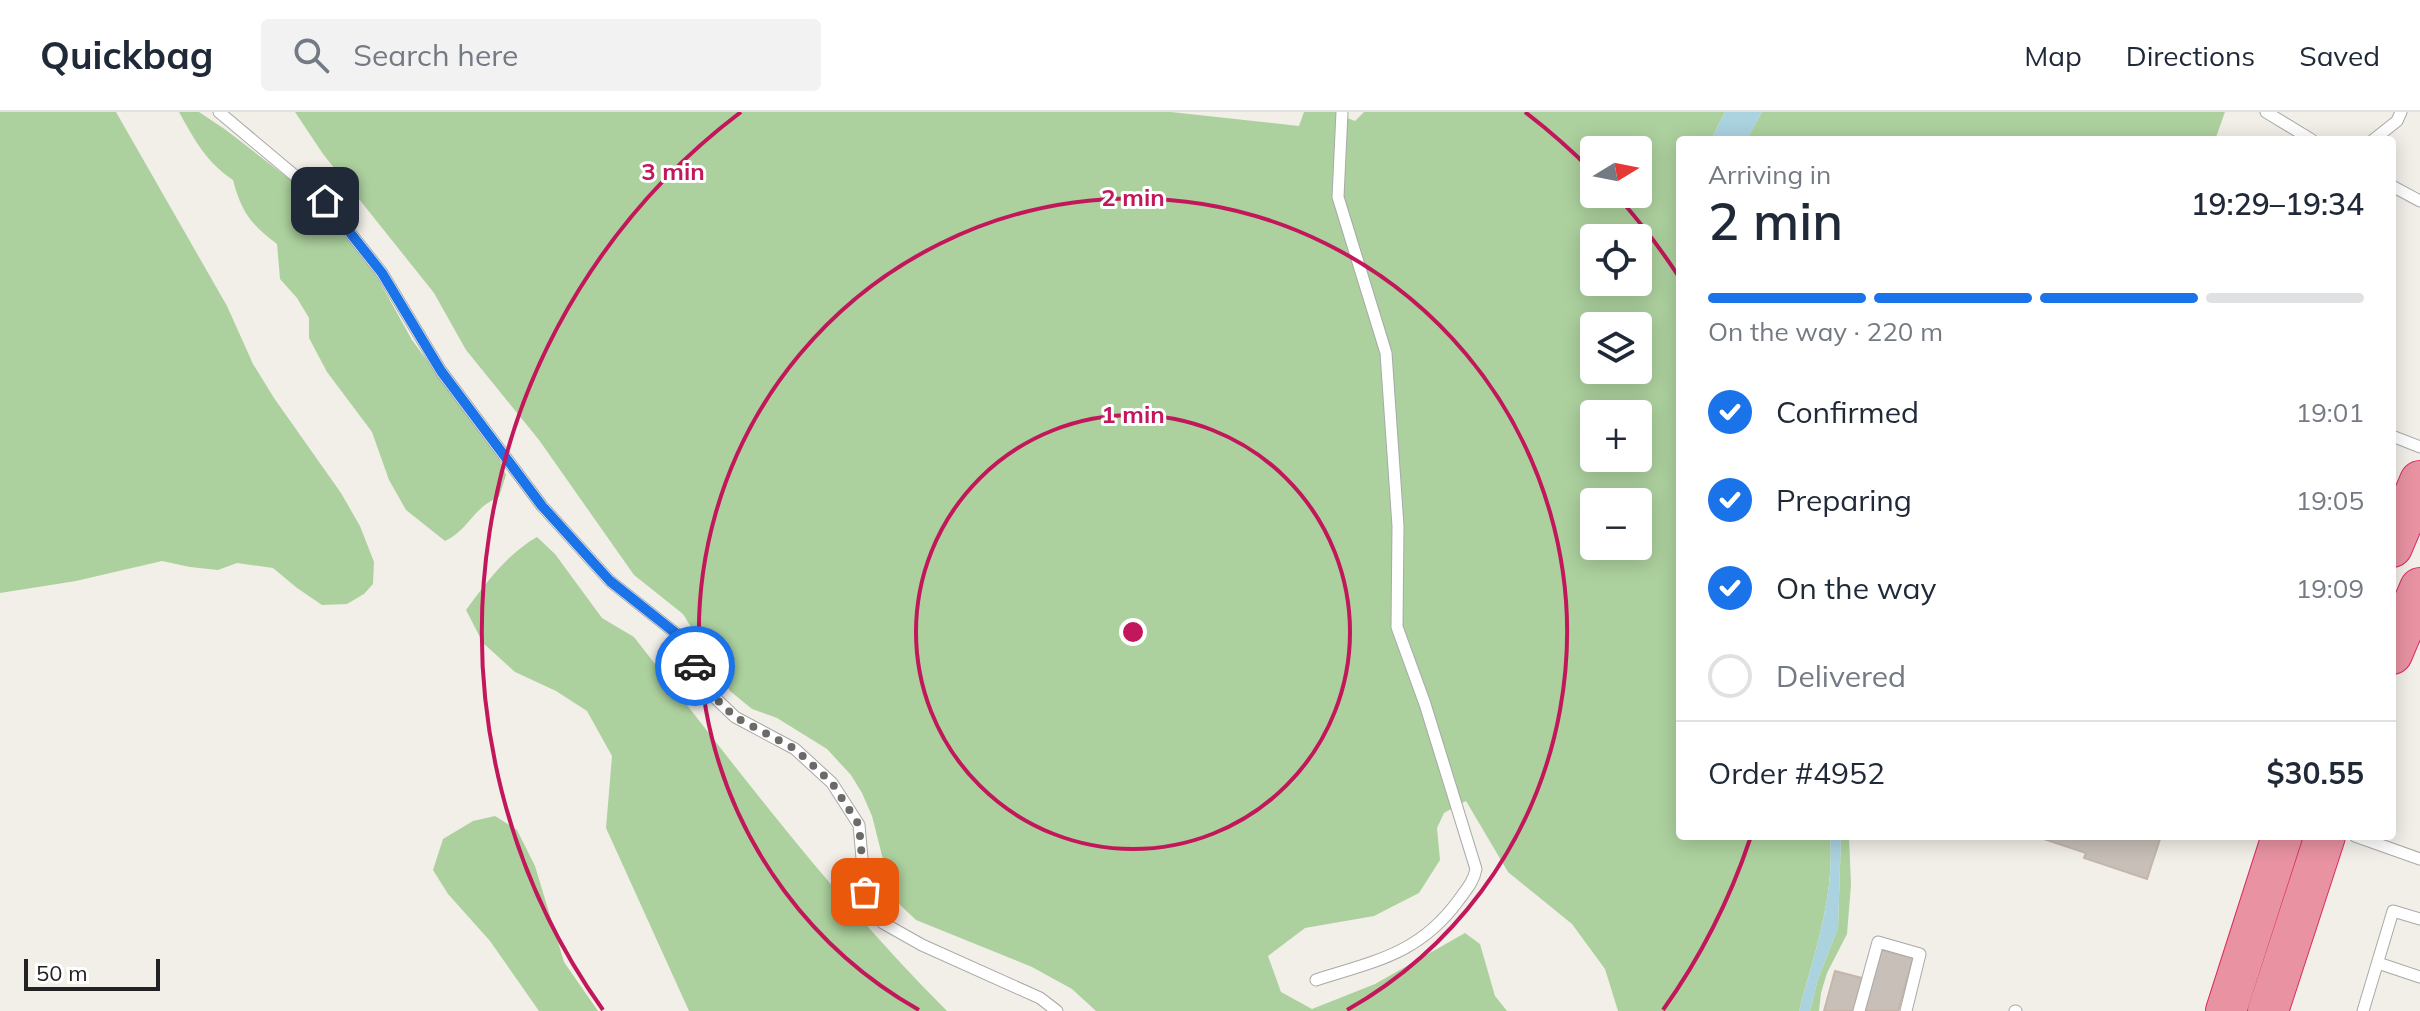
<!DOCTYPE html>
<meta charset="utf-8">
<style>
:root{--surface:#fff;--page:#f2f2f3;--text:#1f2937;--muted:#747a83;--line:#e0e1e3;--accent:#1a73e8}
body{margin:0;font-family:Mulish,sans-serif;background:var(--page);color:var(--text);height:100vh;display:flex;flex-direction:column;font-size:30px;white-space:nowrap}
*{box-sizing:border-box;margin:0}
p{font-size:26px;color:var(--muted)}
.icon{flex:none;width:44px;height:44px;fill:none;stroke:currentColor;stroke-width:2;stroke-linecap:round;stroke-linejoin:round}
.map{position:relative;flex:1;overflow:hidden}
.drawer{position:absolute;left:1676px;top:24px;width:720px;height:704px;display:flex;flex-direction:column;background:var(--surface);border-radius:8px;box-shadow:0 4px 20px #0003}
.drawer>*{flex:none}
.needle{width:52px;rotate:80deg}
.tools{position:absolute;left:1580px;top:24px;display:grid;gap:16px}
.tools a{display:grid;place-items:center;width:72px;height:72px;border-radius:8px;background:var(--surface);box-shadow:0 4px 20px #0003;font-size:40px}
.scale{position:absolute;left:24px;bottom:20px;width:136px;box-sizing:border-box;padding-left:8px;border:4px solid #222;border-top:0;font-size:22px;line-height:28px;white-space:nowrap;color:#222;-webkit-text-stroke:6px #fff;paint-order:stroke}
.pin{position:absolute;display:grid;place-items:center;width:68px;height:68px;color:#fff;margin:-34px;border-radius:16px;box-shadow:0 4px 12px #0006}
.courier{position:absolute;display:grid;place-items:center;width:80px;height:80px;margin:-40px;border:6px solid #1a73e8;border-radius:50%;background:#fff;color:#222;box-shadow:0 2px 10px #0007}
.summary em{font-style:normal;font-weight:600}
.summary div{display:flex;flex-direction:column-reverse}
.summary{display:flex;align-items:center;justify-content:space-between;height:136px;padding:0 32px}
h1{font-size:52px;font-weight:600;line-height:60px}
.bar{display:grid;grid-template-columns:repeat(4,1fr);gap:12px 8px;align-content:center;height:96px;padding:0 32px}
.bar i{height:10px;border-radius:6px;background:var(--line)}
.bar .current{background:var(--accent)}
.bar p{grid-column:span 4}
.line{display:flex;align-items:center;gap:20px;padding:0 32px;border-top:2px solid var(--line)}
.line div{flex:1}
ol{padding:0 32px;list-style:none}
li{display:flex;align-items:center;gap:24px;height:88px}
li p{margin-inline-start:auto}
li .icon{padding:8px;border-radius:50%;background:var(--accent);color:#fff;stroke-width:4}
li:last-child{color:var(--muted)}
li i{width:44px;height:44px;border:4px solid var(--line);border-radius:50%}
header{display:flex;align-items:center;gap:48px;box-sizing:border-box;height:112px;padding:0 40px;background:var(--surface);border-bottom:2px solid var(--line)}
header strong{font-size:38px}
nav{display:flex;gap:44px;margin-inline-start:auto;font-size:28px}
.search{width:560px;height:72px;background:var(--page);display:flex;align-items:center;gap:20px;box-sizing:border-box;padding:0 28px;border-radius:8px;color:var(--muted);font-size:30px}
.map>svg:first-child{display:block}
.forest{fill:#add19e;fill-rule:evenodd}
.water{fill:#aad3df}
.building{fill:#c7bfb8;stroke:#c4b6ab;stroke-width:2}
.lines{fill:none;stroke-linecap:round;stroke-linejoin:round}
.lane-casing{stroke:#a9a9a9;stroke-width:13}
.highway-casing{stroke:#dc2a67;stroke-width:42}
.lane{stroke:#fff;stroke-width:11}
.highway{stroke:#e892a2;stroke-width:40}
.done{stroke:#6b6a68;stroke-width:8;stroke-dasharray:0 14.4}
.route{stroke:#1a73e8;stroke-width:10}
.ring{fill:none;stroke:#c2185b;stroke-width:4}
.centre{fill:#c2185b;stroke:#fff;stroke-width:4}
.ring-label{font-size:24px;text-anchor:middle;font-weight:bold;fill:#c2185b;stroke:#fff;stroke-width:6;stroke-linejoin:round;paint-order:stroke}
</style>
<header>
<strong>Quickbag</strong>
<div class="search"><svg class="icon" aria-label="search" viewBox="0 0 24 24"><circle cx="10" cy="10" r="6"/><path d="M15 15l6 6"/></svg>Search here</div>
<nav><a>Map</a><a>Directions</a><a>Saved</a></nav>
</header>
<div class="map">
<svg width="2420" height="899" viewBox="0 0 2420 899">
<rect width="100%" height="100%" fill="#f2efe9"/>
<g class="forest">
<polygon points="0,0 116,0 227,194 253,252 274,286 341,381 360,414 374,450 373,472 364,482 347,492 322,493 297,476 273,456 237,451 218,458 190,455 162,449 76,469 0,481"/>
<path d="M179 0H199L226 18 302 77 329 103 371 154 412 228 499 346 506 363 499 385C472 396 469 418 445 429L406 398 389 368 372 320 327 260 309 226V206L297 186 280 167 277 132C251 113 241 99 233 68 206 50 194 27 179 0Z"/>
<path d="M295 0H1171L1299 14 1304 0H1336L1337 2 1355 9 1364 0H1725L1711 28H1680V724H1830C1835 784 1814 842 1799 899H1618L1605 857 1572 812 1508 760 1466 689 1444 701 1437 716 1440 748 1419 781 1374 804 1305 816 1268 844 1281 880 1312 897 1375 872 1465 821 1480 832 1495 884 1507 899H1096L1072 877 1032 855 916 808 900 793 890 775 872 704 862 681 851 663 827 637 777 606 752 597 730 579 683 502 634 463 539 328 466 238 434 181 323 42ZM1594 38H1638V82H1594ZM1594 126H1638V170H1594ZM1594 214H1638V258H1594ZM1594 302H1638V346H1594ZM1594 390H1638V434H1594Z"/>
<polygon points="1762,0 2225,0 2215,28 1746,28"/>
<path d="M537 425 555 442 602 506 634 525C734 653 832 784 947 899H689L606 716 612 644 587 599 556 579 515 560 483 531 466 498C486 471 507 442 537 425Z"/>
<polygon points="495,704 517,718 535,754 564,850 598,899 539,899 490,829 448,782 433,758 443,727 473,709"/>
<polygon points="1841,724 1849,724 1851,773 1847,822 1827,861 1821,881 1819,899 1810,899 1818,867 1838,816"/>
</g>
<g class="water">
<polygon points="1725,0 1762,0 1746,28 1711,28"/>
<path d="M1830 724H1841L1838 816 1818 867 1810 899H1799C1814 842 1835 784 1830 724Z"/>
</g>
<g class="building">
<polygon points="2035,724 2161,724 2147,767 2084,746 2086,741"/>
<polygon points="1881,838 1913,846 1898,899 1865,899"/>
<polygon points="1835,859 1862,866 1854,899 1824,899"/>
</g>
<g class="lines">
<defs>
<g id="lane">
<polyline points="219,0 325,89 382,161 441,259 542,394 610,469 678,523 709,580 735,605 795,637 832,671 859,713 865,780 883,811 922,833 1040,886 1057,899"/>
<polyline points="2266,0 2312,28"/>
<polyline points="2373,28 2397,9 2401,0"/>
<polyline points="2392,74 2420,89"/>
<polyline points="2392,324 2420,335"/>
<polyline points="2355,724 2420,747"/>
<polyline points="2378,851 2420,865"/>
<path d="M1316 868C1375 849 1419 842 1458 789 1466 778 1474 769 1476 757L1425 592 1397 515 1398 414 1386 241 1338 85 1342 0"/>
<polyline points="1859,899 1878,830 1920,842 1906,899"/>
<polyline points="2015,899 2016,899"/>
<polyline points="2363,899 2393,799 2420,807"/>
</g>
<g id="highway">
<polyline points="2392,435 2420,369"/>
<polyline points="2392,542 2420,476"/>
<polyline points="2226,899 2282,724"/>
<polyline points="2268,899 2325,724"/>
</g>
</defs>
<use href="#lane" class="lane-casing"/>
<use href="#highway" class="highway-casing"/>
<use href="#lane" class="lane"/>
<use href="#highway" class="highway"/>
</g>
<g class="lines">
<polyline class="done" points="695,554 709,580 735,605 795,637 832,671 859,713 865,780"/>
<polyline class="route" points="325,89 382,161 441,259 542,394 610,469 678,523 695,554"/>
</g>
<g class="ring">
<circle cx="1133" cy="520" r="217"/>
<path d="M919 898A434 434 0 1 1 1347 898"/>
<path d="M1750 727A651 651 0 0 1 1663 898M603 898A651 651 0 0 1 741 0M1525 0A651 651 0 0 1 1593 60M1617 84A651 651 0 0 1 1679 165"/>
</g>
<circle cx="1133" cy="520" r="12" class="centre"/>
<g class="ring-label">
<text x="673" y="68">3 min</text>
<text x="1133" y="94">2 min</text>
<text x="1133" y="311">1 min</text>
</g>
</svg>
<div class="tools">
<a><svg class="needle" viewBox="-14 -14 28 28"><path d="M0-13l5 13h-10z" fill="#e53935"/><path d="M0 13l5-13h-10z" fill="#747a83"/></svg></a>
<a><svg class="icon" aria-label="locate" viewBox="0 0 24 24"><circle cx="12" cy="12" r="6"/><path d="M12 2v4M12 18v4M2 12h4M18 12h4"/></svg></a>
<a><svg class="icon" aria-label="layers" viewBox="0 0 24 24"><path d="M12 4l9 5-9 5-9-5zM3 14l9 5 9-5"/></svg></a>
<a>+</a>
<a>−</a>
</div>
<div class="scale">50 m</div>
<div class="pin" style="left:865px;top:780px;background:#ea580c"><svg class="icon" aria-label="bag" viewBox="0 0 24 24"><path d="M5 8h14l-1 12H6zM9 8a3 3 0 0 1 6 0"/></svg></div>
<div class="pin" style="left:325px;top:89px;background:#1f2937"><svg class="icon" aria-label="home" viewBox="0 0 24 24"><path d="M3 11l9-7 9 7M6 9v11h12V9"/></svg></div>
<div class="courier" style="left:695px;top:554px"><svg class="icon" aria-label="car" viewBox="0 0 24 24"><path d="M5 17H2v-5l4-1 3-4h7l3 4 3 1v5h-3M9 17h6M6 11h13"/><circle cx="7" cy="17" r="2"/><circle cx="17" cy="17" r="2"/></svg></div>
<section class="drawer">
<div class="summary"><div><h1>2 min</h1><p>Arriving in</p></div><em>19:29–19:34</em></div>
<div class="bar"><i class="current"></i><i class="current"></i><i class="current"></i><i></i><p>On the way · 220 m</p></div>
<ol>
<li><svg class="icon" aria-label="check" viewBox="0 0 24 24"><path d="M5 12l5 5 9-10"/></svg>Confirmed<p>19:01</p></li>
<li><svg class="icon" aria-label="check" viewBox="0 0 24 24"><path d="M5 12l5 5 9-10"/></svg>Preparing<p>19:05</p></li>
<li><svg class="icon" aria-label="check" viewBox="0 0 24 24"><path d="M5 12l5 5 9-10"/></svg>On the way<p>19:09</p></li>
<li><i></i>Delivered</li>
</ol>
<div class="line" style="height:104px"><div>Order #4952</div><b>$30.55</b></div>
</section>
</div>
